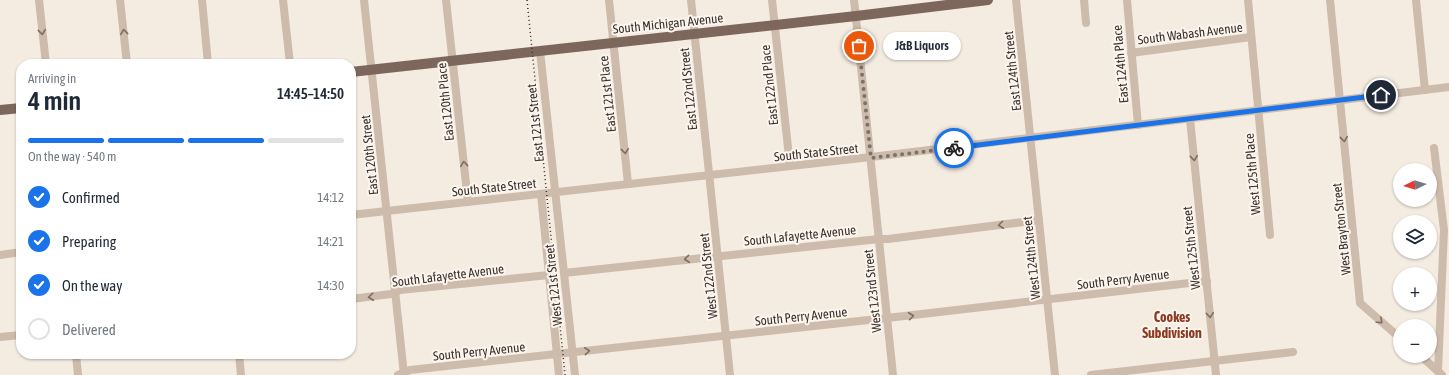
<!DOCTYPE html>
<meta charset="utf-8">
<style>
:root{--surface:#fff;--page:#f2f2f3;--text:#1f2937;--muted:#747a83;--line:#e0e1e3;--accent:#1a73e8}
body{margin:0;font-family:"Asap Condensed",sans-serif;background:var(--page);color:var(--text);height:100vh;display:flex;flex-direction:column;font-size:15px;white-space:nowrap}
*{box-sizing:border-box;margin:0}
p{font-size:13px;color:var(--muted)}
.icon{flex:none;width:22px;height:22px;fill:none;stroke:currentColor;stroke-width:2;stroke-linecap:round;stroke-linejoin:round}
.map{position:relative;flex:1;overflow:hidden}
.drawer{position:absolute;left:16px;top:59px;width:340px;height:300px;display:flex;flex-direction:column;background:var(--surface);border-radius:16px;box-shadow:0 1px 3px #0004}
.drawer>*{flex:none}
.needle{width:26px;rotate:265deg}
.buttons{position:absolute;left:1393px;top:163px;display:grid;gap:8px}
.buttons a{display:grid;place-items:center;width:44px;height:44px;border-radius:50%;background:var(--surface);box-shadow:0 1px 3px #0004;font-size:20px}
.pin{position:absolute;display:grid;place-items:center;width:34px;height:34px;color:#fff;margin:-17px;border:2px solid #fff;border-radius:50%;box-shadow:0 1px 4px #0007}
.courier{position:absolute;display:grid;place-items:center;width:40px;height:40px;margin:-20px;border:3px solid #1a73e8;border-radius:50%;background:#fff;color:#222;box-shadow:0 1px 5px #0007}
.bubble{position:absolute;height:28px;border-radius:14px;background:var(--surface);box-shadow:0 1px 3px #0004;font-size:13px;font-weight:600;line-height:28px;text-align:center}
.overview em{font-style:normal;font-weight:600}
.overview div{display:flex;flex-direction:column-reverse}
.overview{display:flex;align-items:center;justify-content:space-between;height:68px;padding:0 12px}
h1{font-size:26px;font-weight:600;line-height:30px}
.bar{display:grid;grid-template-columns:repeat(4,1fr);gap:6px 4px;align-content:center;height:48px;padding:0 12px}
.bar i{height:5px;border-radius:3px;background:var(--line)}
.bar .current{background:var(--accent)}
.bar p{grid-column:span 4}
ol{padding:0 12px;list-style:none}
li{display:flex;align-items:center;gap:12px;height:44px}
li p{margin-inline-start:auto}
li .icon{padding:4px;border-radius:50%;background:var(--accent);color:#fff;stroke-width:4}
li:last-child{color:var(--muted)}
li i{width:22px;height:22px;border:2px solid var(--line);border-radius:50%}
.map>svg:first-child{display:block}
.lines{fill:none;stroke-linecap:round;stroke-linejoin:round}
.minor{stroke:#cdbbac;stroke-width:8}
.major{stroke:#7d675c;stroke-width:10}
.rail{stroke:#3b302b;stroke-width:1.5;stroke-dasharray:1 3;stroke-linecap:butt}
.oneway{stroke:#7d6f65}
.done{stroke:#7c716b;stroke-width:4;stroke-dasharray:0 7.2}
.route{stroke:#1a73e8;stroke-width:5}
.labels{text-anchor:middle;stroke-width:4;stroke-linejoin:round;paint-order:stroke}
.street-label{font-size:13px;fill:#3b302b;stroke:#fbf5ee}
.neighbourhood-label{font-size:14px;font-weight:bold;fill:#8c3b22;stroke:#fbf5ee}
</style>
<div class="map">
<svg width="1449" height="375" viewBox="0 0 1449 375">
<rect width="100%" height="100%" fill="#f4ebe1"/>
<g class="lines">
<g class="minor">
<polyline points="39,0 46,64"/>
<polyline points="120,0 127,64"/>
<polyline points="202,0 208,64"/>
<polyline points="283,0 290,64"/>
<polyline points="364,0 404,375"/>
<polyline points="446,0 468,202"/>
<polyline points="609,0 628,184"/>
<polyline points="691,0 730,375"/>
<polyline points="772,0 790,166"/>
<polyline points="854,0 893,375"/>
<polyline points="1016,0 1055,375"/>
<polyline points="1084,0 1086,23"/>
<polyline points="1127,0 1138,125"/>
<polyline points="1248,0 1270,235"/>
<polyline points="1330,0 1360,303 1400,338"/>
<polyline points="1416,0 1425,90"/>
<polyline points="540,51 575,375"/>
<polyline points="1131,53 1251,37"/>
<polyline points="1190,119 1216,375"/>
<polyline points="1434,148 1444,230 1438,371"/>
<polyline points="541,194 559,375"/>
<polyline points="351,215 871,157 1449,87"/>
<polyline points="0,255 21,252"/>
<polyline points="564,273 879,239 888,239 1039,220"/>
<polyline points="351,299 391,294 400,290 549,275"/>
<polyline points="0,337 21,335"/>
<polyline points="76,354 78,375"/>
<polyline points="239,354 241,375"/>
<polyline points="1421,356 1442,375"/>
<polyline points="398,375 410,370 887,318 1207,281"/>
<polyline points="1091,375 1293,352"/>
</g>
<g class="major">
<polyline points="351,72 856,16 988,0"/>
<polyline points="0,110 21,108"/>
</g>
<polyline class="rail" points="527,0 565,375"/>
</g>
<defs><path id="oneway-chevron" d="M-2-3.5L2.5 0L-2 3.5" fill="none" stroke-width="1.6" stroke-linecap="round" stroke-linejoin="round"/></defs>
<g class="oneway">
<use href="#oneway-chevron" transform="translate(42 32) rotate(84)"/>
<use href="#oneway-chevron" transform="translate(124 32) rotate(-96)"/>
<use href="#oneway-chevron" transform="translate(1344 139) rotate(84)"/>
<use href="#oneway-chevron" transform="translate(625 151) rotate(84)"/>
<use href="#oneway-chevron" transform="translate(1194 158) rotate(84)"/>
<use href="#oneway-chevron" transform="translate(464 164) rotate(-96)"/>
<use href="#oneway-chevron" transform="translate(1001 225) rotate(173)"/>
<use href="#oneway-chevron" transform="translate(687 259) rotate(174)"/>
<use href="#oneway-chevron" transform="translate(371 297) rotate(174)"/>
<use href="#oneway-chevron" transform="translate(1210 315) rotate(84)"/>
<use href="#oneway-chevron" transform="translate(911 316) rotate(-7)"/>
<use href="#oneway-chevron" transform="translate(1380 321) rotate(42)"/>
<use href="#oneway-chevron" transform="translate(587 351) rotate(-6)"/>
</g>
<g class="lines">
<polyline class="done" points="859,46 871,158 954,148"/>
<polyline class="route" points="954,148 1381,95"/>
</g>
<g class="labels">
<g class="street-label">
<text transform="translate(668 23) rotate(-6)" y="5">South Michigan Avenue</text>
<text transform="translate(1190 33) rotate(-7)" y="5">South Wabash Avenue</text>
<text transform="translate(1120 64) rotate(-95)" y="5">East 124th Place</text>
<text transform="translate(1012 71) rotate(-96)" y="5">East 124th Street</text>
<text transform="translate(769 85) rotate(-96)" y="5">East 122nd Place</text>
<text transform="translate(688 89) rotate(-96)" y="5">East 122nd Street</text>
<text transform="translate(607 94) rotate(-96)" y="5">East 121st Place</text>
<text transform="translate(445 102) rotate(-96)" y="5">East 120th Place</text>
<text transform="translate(535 123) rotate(-96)" y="5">East 121st Street</text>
<text transform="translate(816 152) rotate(-6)" y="5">South State Street</text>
<text transform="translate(369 155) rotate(-96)" y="5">East 120th Street</text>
<text transform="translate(1252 174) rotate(-95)" y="5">West 125th Place</text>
<text transform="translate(494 187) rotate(-6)" y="5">South State Street</text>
<text transform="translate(1341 229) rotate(-96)" y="5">West Brayton Street</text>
<text transform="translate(800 235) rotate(-6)" y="5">South Lafayette Avenue</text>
<text transform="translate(1191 248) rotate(-96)" y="5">West 125th Street</text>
<text transform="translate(1031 258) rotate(-96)" y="5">West 124th Street</text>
<text transform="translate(448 275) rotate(-7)" y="5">South Lafayette Avenue</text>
<text transform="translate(708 276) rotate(-96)" y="5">West 122nd Street</text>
<text transform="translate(1123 279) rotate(-7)" y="5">South Perry Avenue</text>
<text transform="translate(553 285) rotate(-96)" y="5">West 121st Street</text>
<text transform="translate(872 291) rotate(-96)" y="5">West 123rd Street</text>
<text transform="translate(801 316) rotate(-6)" y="5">South Perry Avenue</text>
<text transform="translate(479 351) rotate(-6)" y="5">South Perry Avenue</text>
</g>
<g class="neighbourhood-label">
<text x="1172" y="322">Cookes<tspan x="1172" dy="16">Subdivision</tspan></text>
</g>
</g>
</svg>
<div class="buttons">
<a><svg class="needle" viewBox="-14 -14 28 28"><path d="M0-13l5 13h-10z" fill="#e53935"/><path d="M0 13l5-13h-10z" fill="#747a83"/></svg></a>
<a><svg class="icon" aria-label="layers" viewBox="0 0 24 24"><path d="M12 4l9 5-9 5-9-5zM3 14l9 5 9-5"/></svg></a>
<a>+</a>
<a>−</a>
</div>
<div class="pin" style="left:859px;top:46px;background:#ea580c"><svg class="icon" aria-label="bag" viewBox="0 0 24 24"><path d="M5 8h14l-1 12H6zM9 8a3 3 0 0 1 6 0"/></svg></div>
<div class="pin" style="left:1381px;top:95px;background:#1f2937"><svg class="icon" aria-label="home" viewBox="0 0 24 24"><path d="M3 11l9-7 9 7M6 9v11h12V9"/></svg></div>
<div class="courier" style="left:954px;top:148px"><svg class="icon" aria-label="bike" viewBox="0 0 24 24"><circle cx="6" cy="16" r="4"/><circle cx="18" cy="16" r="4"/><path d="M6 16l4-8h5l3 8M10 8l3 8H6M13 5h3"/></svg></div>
<div class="bubble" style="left:883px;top:32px;width:78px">J&amp;B Liquors</div>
<section class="drawer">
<div class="overview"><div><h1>4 min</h1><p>Arriving in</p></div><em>14:45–14:50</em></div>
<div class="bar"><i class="current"></i><i class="current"></i><i class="current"></i><i></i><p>On the way · 540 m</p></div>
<ol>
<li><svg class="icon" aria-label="check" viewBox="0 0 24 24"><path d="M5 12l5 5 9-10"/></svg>Confirmed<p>14:12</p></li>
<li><svg class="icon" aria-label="check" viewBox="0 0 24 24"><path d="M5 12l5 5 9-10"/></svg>Preparing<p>14:21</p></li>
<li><svg class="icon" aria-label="check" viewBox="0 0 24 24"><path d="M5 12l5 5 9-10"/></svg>On the way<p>14:30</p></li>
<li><i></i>Delivered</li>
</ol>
</section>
</div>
